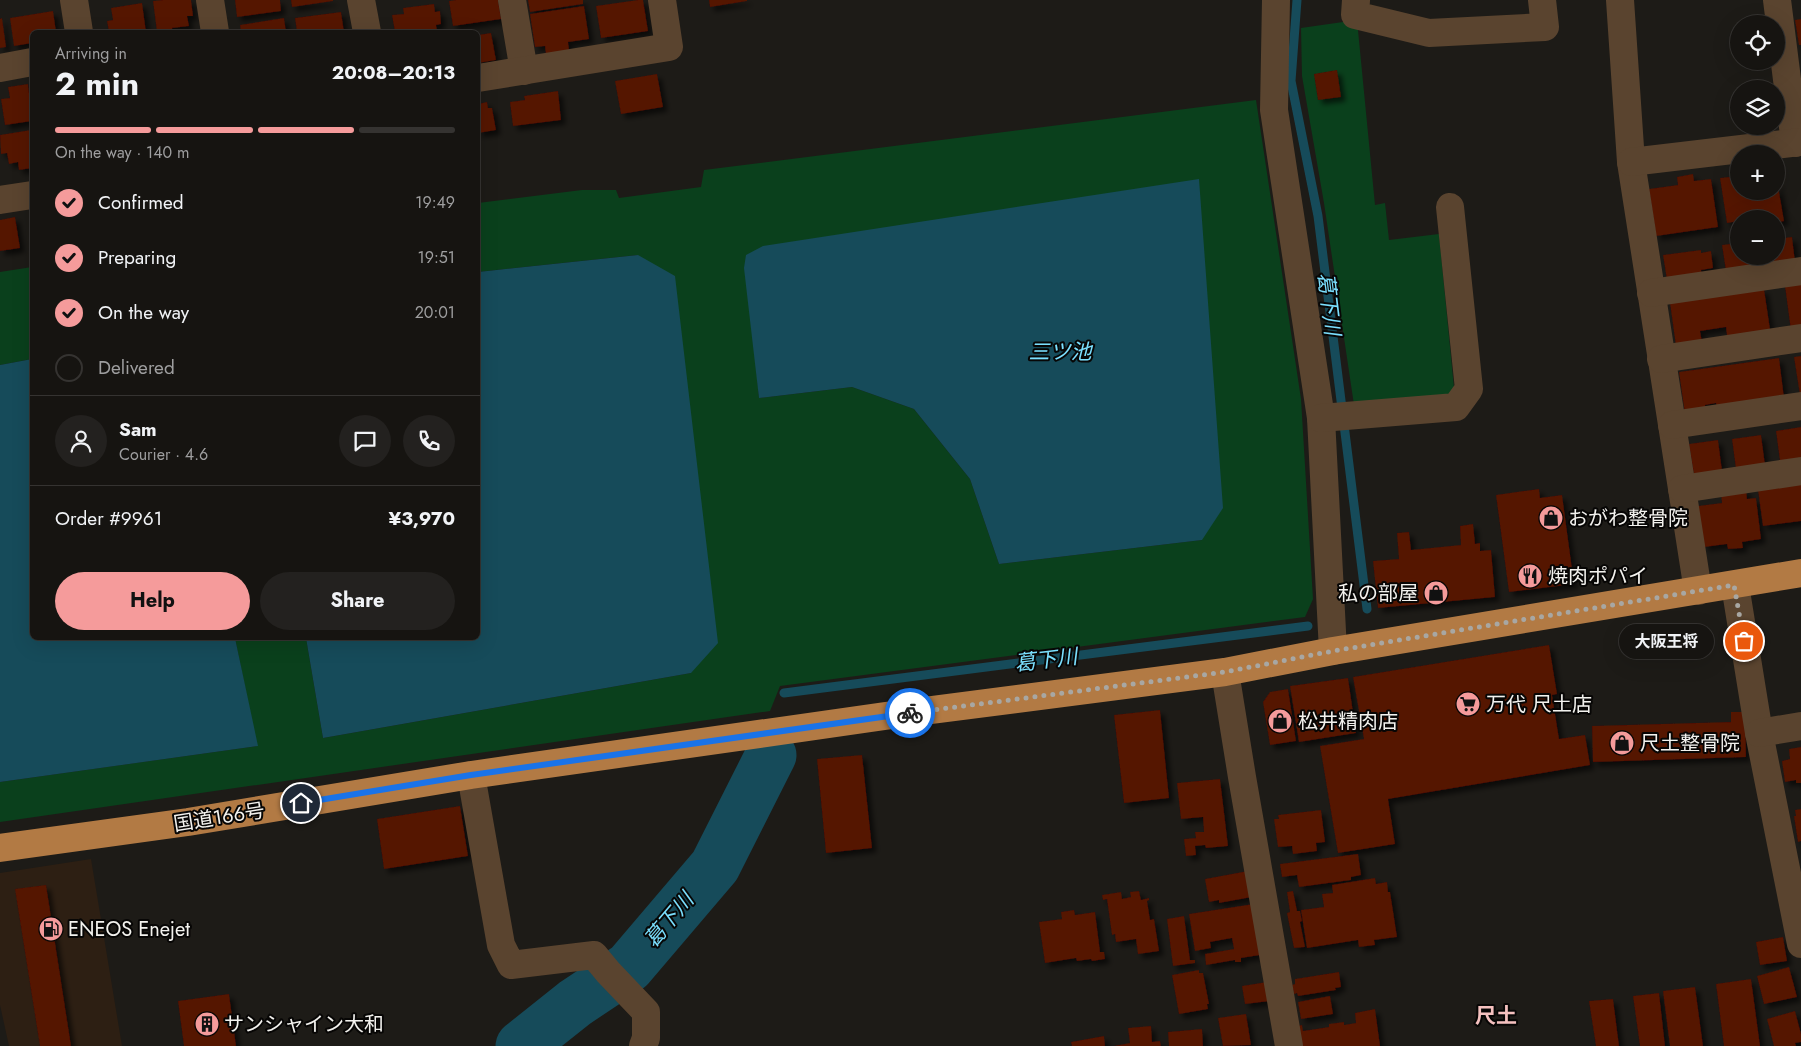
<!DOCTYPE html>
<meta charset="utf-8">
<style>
:root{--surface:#161411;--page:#23211f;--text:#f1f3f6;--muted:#9e9e9f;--line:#353331;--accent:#f59b9b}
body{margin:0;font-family:Jost,"Noto Sans JP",sans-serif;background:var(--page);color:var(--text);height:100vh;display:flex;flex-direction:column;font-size:19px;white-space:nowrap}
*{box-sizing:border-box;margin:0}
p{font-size:16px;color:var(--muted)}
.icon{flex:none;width:28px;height:28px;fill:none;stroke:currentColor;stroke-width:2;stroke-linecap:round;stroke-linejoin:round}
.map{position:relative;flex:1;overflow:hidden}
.details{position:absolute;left:30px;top:30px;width:450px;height:610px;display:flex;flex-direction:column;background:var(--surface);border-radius:8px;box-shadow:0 5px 20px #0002,0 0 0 1px var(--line)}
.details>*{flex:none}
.buttons{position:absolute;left:1730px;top:15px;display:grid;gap:10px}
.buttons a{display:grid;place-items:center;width:55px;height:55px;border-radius:50%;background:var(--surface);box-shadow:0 5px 20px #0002,0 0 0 1px var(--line);font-size:25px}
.pin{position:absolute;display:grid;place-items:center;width:42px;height:42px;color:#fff;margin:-21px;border:2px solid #fff;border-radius:50%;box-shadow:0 1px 5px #0007}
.courier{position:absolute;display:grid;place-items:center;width:50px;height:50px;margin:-25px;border:4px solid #1a73e8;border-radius:50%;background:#fff;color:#222;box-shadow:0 1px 6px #0007}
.bubble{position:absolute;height:35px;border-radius:18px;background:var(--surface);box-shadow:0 5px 20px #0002,0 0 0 1px var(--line);font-size:16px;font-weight:700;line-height:35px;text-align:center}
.summary em{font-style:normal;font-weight:700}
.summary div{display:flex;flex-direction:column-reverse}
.summary{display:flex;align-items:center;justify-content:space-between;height:85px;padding:0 25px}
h1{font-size:32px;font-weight:700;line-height:38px}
.bar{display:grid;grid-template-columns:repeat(4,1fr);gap:8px 5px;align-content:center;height:60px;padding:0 25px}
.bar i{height:6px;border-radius:4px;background:var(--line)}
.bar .on{background:var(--accent)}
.bar p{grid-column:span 4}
.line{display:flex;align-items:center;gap:12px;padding:0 25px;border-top:1px solid var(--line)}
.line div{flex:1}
.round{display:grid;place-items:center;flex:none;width:52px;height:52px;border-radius:26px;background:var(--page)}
ol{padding:0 25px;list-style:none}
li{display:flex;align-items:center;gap:15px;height:55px}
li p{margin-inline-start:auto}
li .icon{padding:5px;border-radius:50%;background:var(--accent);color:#111;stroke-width:4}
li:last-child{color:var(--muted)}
li i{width:28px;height:28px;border:2px solid var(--line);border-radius:50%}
.action{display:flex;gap:10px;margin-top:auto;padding:10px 25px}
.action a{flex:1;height:58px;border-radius:30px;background:var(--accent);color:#111;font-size:20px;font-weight:700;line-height:58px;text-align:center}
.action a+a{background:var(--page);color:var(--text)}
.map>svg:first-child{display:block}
.commercial{fill:#2d1f13}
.green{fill:#0a401c;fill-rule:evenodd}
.water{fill:#164b5a}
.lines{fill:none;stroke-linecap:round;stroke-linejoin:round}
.stream{stroke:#164b5a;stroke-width:9}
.river{stroke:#164b5a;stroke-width:51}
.building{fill:#541205;filter:url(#shadow)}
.minor{stroke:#5a442f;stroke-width:28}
.highway{stroke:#b27a44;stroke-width:28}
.done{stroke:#a8a7a3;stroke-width:5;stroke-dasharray:0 9}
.route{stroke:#1a73e8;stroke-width:6}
.labels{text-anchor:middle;stroke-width:4;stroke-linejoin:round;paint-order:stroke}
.poi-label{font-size:20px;fill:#f3f2ee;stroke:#070605;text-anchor:start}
.street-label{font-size:20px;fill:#f3f2ee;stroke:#070605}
.water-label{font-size:21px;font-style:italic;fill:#7be0ff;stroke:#070605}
.neighbourhood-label{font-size:21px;font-weight:bold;fill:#f5c1bf;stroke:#070605}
</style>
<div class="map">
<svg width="1801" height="1046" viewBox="0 0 1801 1046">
<defs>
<filter id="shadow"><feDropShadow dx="4.5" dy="4.5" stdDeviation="2.5" flood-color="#0009"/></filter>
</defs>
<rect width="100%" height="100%" fill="#1d1b17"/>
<polygon class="commercial" points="91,859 122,1046 9,1046 0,1005 0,873"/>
<g class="green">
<polygon points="1357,20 1375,205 1385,203 1389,240 1439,234 1454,388 1452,396 1354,405 1324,203 1302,76 1301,28"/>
<path d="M1256 100 1301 399 1313 599 1305 617 780 686 770 711 0 822V782L257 746 235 638H306L323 738 691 673 638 255 478 272V203L582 190H616L619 198 701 187 704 170ZM746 255 1202 540 999 564 970 479 914 409 852 387 759 398Z"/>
<polygon points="32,267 32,359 0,365 0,272"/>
</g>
<g class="water">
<polygon points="1199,179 1223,508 1202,540 999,564 970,479 914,409 852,387 759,398 744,268 746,255 763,246"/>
<polygon points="638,255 675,276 718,643 691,673 323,738 306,638 478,638 478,272"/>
<polygon points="32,359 32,638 235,638 258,746 0,782 0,365"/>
</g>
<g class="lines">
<g class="stream">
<polyline points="1297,0 1291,81 1318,216 1367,609"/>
<polyline points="784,693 1308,626"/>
</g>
<polyline class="river" points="521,1046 575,1003 629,967 715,866 771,755"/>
</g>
<g class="building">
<polygon points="163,0 191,0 193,16 187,16 189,26 172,28 173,32 157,32 153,1"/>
<polygon points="235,0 280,0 281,11 237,17"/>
<polygon points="291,0 333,0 333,1 292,7"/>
<polygon points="456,0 498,0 501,19 453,26 449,1"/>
<polygon points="528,0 583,0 583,4 530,12"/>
<polygon points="638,0 643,0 648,31 601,38 596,6"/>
<polygon points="709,0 747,0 747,1 710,7"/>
<polygon points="142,3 146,32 109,32 107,21 113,20 111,8"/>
<polygon points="434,4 435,12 440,11 441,24 436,25 437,31 425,32 407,32 407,31 395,32 392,15 404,14 403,8"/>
<polygon points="584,6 589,39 568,42 569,50 546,54 545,46 535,47 530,14"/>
<polygon points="53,11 56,32 32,32 32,43 14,46 10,18"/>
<polygon points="341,12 344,32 297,32 295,18"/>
<polygon points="2,18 6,47 0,48 0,19"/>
<polygon points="284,18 286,32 241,32 240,25"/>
<polygon points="1801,19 1801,45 1799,45 1795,20"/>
<polygon points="491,33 496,60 478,63 478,35"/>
<polygon points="1337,70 1341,97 1318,100 1314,74"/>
<polygon points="657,74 663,107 621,114 615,81"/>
<polygon points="28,84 32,121 5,125 1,99 10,98 8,87"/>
<polygon points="558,91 561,120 513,126 510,102 525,100 524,96"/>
<polygon points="487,102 488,108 492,108 496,130 478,133 478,104"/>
<polygon points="31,130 32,143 32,168 19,170 18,162 9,164 7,153 1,154 0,135"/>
<polygon points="1693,174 1694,181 1711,179 1718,227 1656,236 1649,189 1678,185 1677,177"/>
<polygon points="1739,176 1739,191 1776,191 1777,180 1784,221 1776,223 1776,219 1764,219 1764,217 1739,219 1739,221 1727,223 1720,178"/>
<polygon points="15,217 20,248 0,251 0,220"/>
<polygon points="1792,237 1795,262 1767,266 1766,256 1776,256 1776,239"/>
<polygon points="1739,243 1739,256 1763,256 1764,266 1726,271 1722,245"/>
<polygon points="1701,250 1701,253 1711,251 1713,268 1701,270 1702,275 1667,280 1663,255"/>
<polygon points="1801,284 1801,330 1791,331 1785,286"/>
<polygon points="1764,289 1771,336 1727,335 1726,327 1700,331 1702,342 1676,346 1670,303"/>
<polygon points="1801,356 1801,395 1800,395 1794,357"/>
<polygon points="1779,358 1784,398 1717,408 1716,403 1705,405 1706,411 1685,414 1679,372"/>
<polygon points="1801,427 1801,458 1780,461 1776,431"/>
<polygon points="1761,435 1765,465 1736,469 1732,439"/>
<polygon points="1718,440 1722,471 1694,475 1689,444"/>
<polygon points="1801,484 1801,521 1763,526 1758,490"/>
<polygon points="1539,489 1540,498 1562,495 1574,584 1509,592 1496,495"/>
<polygon points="1746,489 1747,499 1756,498 1761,539 1742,542 1743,548 1728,549 1727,544 1704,547 1698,506 1722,503 1721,493"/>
<polygon points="1473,524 1475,544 1480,543 1480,551 1491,550 1495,597 1378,608 1373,561 1399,559 1397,533 1409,532 1411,550 1461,545 1460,526"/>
<polygon points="1549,645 1557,694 1552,695 1559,739 1585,735 1590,765 1388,799 1395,844 1338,853 1320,746 1364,739 1353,677"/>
<polygon points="1348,678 1356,733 1299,742 1290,686"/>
<polygon points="1288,689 1296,741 1270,745 1263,702 1270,692"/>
<polygon points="1160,710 1169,798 1124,803 1114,715"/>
<polygon points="1731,712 1745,712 1746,757 1593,762 1592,726 1731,722"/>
<polygon points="1801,747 1801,783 1796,783 1796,780 1785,782 1782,761 1790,759 1789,749"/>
<polygon points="862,755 872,848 826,853 817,759"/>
<polygon points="1220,779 1228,846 1206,848 1205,845 1195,846 1196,855 1186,856 1184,839 1196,838 1195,832 1204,832 1203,817 1181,819 1177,783"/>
<polygon points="460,806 468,856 384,869 377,819"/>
<polygon points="1801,809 1801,841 1798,842 1794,816 1796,816 1795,810"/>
<polygon points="1321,810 1325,842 1316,843 1317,851 1293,854 1292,846 1278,847 1274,819 1279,819 1278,815"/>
<polygon points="1358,854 1361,875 1351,877 1351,880 1299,887 1297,875 1282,877 1280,864"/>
<polygon points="1248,871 1252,897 1219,903 1219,900 1209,902 1205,879"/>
<polygon points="1375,878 1376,884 1387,882 1388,892 1390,892 1397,937 1374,940 1375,945 1359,947 1358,940 1307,948 1301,910 1324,907 1322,894 1333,893 1332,885"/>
<polygon points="46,885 71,1046 40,1046 15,889"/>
<polygon points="1139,891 1141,900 1149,898 1149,900 1147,901 1150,920 1154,919 1159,951 1138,954 1136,939 1116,942 1115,934 1112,935 1107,899 1103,900 1102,895 1121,892 1122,899 1131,897 1130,892"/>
<polygon points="1293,891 1297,911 1300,911 1302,921 1300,922 1305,947 1294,948 1287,913 1290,912 1287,892"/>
<polygon points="1254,904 1260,955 1241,958 1241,962 1235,962 1235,960 1206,965 1205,954 1234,949 1232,938 1210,942 1211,948 1195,951 1189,914"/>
<polygon points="1074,910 1075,915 1095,912 1100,952 1104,952 1105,959 1092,961 1091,959 1077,961 1076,958 1045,963 1039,922 1062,919 1061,912"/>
<polygon points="1184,916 1190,960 1195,960 1195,963 1173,966 1167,919"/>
<polygon points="1783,937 1787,961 1760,965 1756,942"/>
<polygon points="1789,967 1797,997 1764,1004 1757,976"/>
<polygon points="1199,970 1199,973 1203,973 1209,1004 1207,1004 1208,1009 1179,1014 1172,975"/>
<polygon points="1339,972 1341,987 1335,988 1336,990 1298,996 1297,993 1294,994 1292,985 1295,984 1295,979"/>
<polygon points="1751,979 1760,1046 1724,1046 1716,984"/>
<polygon points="1267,982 1270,1001 1245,1004 1242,986"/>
<polygon points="1695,987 1703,1046 1670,1046 1663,991"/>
<polygon points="1659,993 1665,1046 1640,1046 1633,996"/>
<polygon points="229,994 236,1046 184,1046 178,1001"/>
<polygon points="1330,996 1333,1014 1301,1019 1298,1002"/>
<polygon points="1613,999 1619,1046 1596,1046 1589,1001"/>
<polygon points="1375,1009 1380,1046 1301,1046 1298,1026 1302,1025 1303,1031 1329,1027 1329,1024 1344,1022 1344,1025 1356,1023 1355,1013"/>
<polygon points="1795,1011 1801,1034 1801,1042 1795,1043 1796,1046 1774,1046 1767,1019"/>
<polygon points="1246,1014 1251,1045 1223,1046 1218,1018"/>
<polygon points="1151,1026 1152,1042 1160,1041 1161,1046 1114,1046 1130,1043 1128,1028"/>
<polygon points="1202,1029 1203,1046 1169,1046 1168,1032"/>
<polygon points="1104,1036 1105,1046 1072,1046 1071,1042"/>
</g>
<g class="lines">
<g class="minor">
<polyline points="74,0 79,32"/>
<polyline points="210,0 215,32"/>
<polyline points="361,0 367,32"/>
<polyline points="512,0 524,71"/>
<polyline points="1276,0 1274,110 1321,418 1333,651"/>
<polyline points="1356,0 1355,15 1429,33 1545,27 1542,0"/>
<polyline points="1620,0 1631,162 1698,591"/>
<polyline points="1777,0 1795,143"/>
<polyline points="0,68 32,62"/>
<polyline points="478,78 669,47 662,0"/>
<polyline points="1631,162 1801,142"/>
<polyline points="0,200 32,195"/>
<polyline points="1651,293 1801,271"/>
<polyline points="1661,359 1801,338"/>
<polyline points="1321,418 1456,407 1469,389 1450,207"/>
<polyline points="1672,425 1801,406"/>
<polyline points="1682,489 1801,471"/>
<polyline points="1735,585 1759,733 1801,944"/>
<polyline points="1225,672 1242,777 1289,1046"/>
<polyline points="1759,733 1801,726"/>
<polyline points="471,775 501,945 511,965 594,955 608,972 646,1012 646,1038 643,1046"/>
</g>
<polyline class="highway" points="0,848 188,822 471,775 885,716 1225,672 1333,651 1801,573"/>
</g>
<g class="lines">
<polyline class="done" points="910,713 1225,672 1333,651 1734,585 1744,641"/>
<polyline class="route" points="301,803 471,775 910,713"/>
</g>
<defs>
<symbol id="shop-disc" viewBox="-11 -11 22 22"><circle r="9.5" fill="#f59b9b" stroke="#070605"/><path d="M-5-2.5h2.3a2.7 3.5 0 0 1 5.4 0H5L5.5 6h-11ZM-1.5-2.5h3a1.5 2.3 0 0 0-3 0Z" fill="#111"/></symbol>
<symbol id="restaurant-disc" viewBox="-11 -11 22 22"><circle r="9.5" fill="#f59b9b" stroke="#070605"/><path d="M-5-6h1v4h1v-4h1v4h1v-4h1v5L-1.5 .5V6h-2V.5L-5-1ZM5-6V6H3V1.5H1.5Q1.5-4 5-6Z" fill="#111"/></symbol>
<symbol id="supermarket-disc" viewBox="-11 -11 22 22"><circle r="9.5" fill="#f59b9b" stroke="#070605"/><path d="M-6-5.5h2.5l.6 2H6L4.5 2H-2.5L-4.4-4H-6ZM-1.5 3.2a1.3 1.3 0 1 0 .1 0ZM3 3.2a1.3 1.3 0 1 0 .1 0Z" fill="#111"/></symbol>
<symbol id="fuel-disc" viewBox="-11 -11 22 22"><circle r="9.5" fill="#f59b9b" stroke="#070605"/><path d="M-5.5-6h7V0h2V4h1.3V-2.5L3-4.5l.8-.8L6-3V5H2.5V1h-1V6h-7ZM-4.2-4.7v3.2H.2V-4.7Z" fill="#111"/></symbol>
<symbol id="building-disc" viewBox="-11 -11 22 22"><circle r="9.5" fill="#f59b9b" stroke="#070605"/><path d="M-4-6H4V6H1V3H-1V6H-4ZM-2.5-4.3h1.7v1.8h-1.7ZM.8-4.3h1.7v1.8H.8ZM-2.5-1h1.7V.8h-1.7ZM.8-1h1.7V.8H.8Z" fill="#111"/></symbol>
</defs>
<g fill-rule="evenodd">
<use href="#shop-disc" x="1537" y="504" width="28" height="28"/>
<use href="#restaurant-disc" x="1516" y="562" width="28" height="28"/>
<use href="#shop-disc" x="1422" y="579" width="28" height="28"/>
<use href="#supermarket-disc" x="1454" y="690" width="28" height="28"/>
<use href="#shop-disc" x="1266" y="707" width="28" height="28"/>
<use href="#shop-disc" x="1608" y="729" width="28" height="28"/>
<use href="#fuel-disc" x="37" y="915" width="28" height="28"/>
<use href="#building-disc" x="193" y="1010" width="28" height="28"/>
</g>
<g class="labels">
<g class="poi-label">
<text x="1568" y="525">おがわ整骨院</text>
<text x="1548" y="583">焼肉ポパイ</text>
<text x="1418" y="600" text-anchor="end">私の部屋</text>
<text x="1486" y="711">万代 尺土店</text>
<text x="1298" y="728">松井精肉店</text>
<text x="1640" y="750">尺土整骨院</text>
<text x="68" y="936">ENEOS Enejet</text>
<text x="224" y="1031">サンシャイン大和</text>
</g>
<g class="street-label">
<text transform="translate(219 817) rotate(-9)" y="7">国道166号</text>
</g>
<g class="water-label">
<text transform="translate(1329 304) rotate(83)" y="7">葛下川</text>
<text x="1060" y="359">三ツ池</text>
<text transform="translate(1046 660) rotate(-7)" y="7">葛下川</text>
<text transform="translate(669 920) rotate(-50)" y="7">葛下川</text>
</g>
<g class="neighbourhood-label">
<text x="1496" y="1023">尺土</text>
</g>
</g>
</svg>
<div class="buttons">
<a><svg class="icon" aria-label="locate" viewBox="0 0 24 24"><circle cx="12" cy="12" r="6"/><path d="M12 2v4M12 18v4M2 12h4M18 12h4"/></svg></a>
<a><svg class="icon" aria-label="layers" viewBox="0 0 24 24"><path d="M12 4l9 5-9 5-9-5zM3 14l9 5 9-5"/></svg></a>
<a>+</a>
<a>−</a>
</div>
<div class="pin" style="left:1744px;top:641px;background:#ea580c"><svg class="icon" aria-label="bag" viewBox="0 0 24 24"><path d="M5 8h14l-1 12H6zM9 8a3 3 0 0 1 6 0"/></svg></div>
<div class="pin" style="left:301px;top:803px;background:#1f2937"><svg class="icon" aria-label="home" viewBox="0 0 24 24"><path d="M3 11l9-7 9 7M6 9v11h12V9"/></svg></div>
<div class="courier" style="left:910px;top:713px"><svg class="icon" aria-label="bike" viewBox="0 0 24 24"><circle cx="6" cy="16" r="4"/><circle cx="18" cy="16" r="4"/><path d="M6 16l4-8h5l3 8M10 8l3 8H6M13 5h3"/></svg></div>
<div class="bubble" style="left:1619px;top:624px;width:95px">大阪王将</div>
<section class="details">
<div class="summary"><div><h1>2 min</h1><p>Arriving in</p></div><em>20:08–20:13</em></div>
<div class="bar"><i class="on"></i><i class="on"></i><i class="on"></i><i></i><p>On the way · 140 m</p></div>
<ol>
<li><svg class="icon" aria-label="check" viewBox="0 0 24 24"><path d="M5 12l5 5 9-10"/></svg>Confirmed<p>19:49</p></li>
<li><svg class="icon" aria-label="check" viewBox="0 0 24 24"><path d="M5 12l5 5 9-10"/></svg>Preparing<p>19:51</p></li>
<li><svg class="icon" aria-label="check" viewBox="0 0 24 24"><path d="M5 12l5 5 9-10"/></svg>On the way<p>20:01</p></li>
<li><i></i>Delivered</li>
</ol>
<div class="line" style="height:90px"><a class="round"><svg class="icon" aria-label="person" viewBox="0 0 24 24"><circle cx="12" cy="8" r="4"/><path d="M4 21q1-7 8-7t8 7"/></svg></a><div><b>Sam</b><p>Courier · 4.6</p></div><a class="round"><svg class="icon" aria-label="chat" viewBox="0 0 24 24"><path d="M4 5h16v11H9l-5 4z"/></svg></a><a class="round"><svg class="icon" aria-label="phone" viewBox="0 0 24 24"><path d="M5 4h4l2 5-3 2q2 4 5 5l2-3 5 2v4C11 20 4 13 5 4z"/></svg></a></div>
<div class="line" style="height:65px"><div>Order #9961</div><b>¥3,970</b></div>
<div class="action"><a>Help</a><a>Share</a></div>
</section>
</div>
